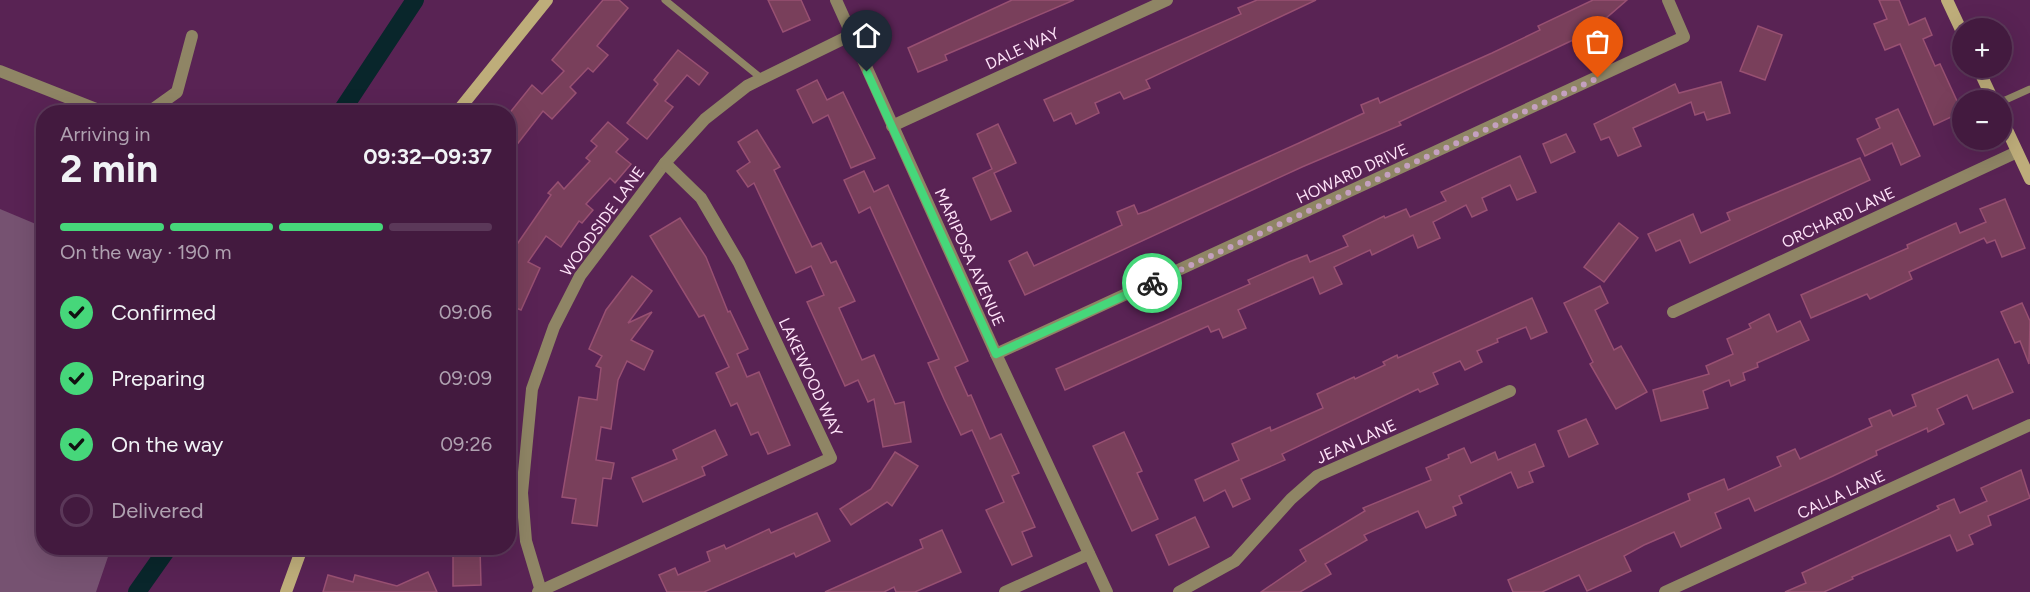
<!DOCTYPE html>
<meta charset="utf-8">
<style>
:root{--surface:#431a3f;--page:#4a2346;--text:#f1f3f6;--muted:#afa1b0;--line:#5b3859;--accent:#46d77a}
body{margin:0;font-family:Figtree,sans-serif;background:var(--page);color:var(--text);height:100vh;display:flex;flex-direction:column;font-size:22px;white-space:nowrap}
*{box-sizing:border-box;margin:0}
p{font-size:20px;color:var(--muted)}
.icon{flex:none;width:33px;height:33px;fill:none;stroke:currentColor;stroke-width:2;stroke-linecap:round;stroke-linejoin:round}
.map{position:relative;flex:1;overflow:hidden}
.drawer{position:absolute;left:36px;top:105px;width:480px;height:450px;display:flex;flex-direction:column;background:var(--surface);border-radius:24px;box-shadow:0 6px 24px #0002,0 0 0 2px var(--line)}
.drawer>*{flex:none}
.controls{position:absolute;left:1952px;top:18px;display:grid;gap:12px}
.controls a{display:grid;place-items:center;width:60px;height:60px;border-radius:50%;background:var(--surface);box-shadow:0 6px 24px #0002,0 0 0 2px var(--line);font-size:30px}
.pin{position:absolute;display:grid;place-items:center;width:51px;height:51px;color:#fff;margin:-62px -26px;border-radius:50% 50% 50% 0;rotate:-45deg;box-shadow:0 0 6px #0007}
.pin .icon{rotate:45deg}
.courier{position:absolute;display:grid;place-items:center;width:60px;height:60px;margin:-30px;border:4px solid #46d77a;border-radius:50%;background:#fff;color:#222;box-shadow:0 2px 8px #0007}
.head em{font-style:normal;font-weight:700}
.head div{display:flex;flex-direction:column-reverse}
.head{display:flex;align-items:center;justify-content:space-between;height:102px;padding:0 24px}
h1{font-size:39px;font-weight:700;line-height:45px}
.bar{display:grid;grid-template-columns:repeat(4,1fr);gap:9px 6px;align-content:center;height:72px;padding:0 24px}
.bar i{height:8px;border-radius:4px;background:var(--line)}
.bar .active{background:var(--accent)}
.bar p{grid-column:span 4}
ol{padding:0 24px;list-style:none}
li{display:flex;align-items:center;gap:18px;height:66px}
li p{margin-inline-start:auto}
li .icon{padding:6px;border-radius:50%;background:var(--accent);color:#111;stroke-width:4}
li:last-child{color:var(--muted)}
li i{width:33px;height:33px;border:3px solid var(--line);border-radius:50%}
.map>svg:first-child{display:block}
.green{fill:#765271}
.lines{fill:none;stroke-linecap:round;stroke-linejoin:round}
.canal{stroke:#09262b;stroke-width:18}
.building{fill:#793f5b;stroke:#985072;stroke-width:1.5}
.lane{stroke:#8f8565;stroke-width:7}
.street{stroke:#8f8565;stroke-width:12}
.secondary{stroke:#bead7a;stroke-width:12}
.done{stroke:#c4a0bf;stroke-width:6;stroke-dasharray:0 10.8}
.route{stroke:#46d77a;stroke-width:8}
.labels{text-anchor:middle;stroke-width:4.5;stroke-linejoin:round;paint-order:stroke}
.street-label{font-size:16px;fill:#fee3f9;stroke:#592354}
</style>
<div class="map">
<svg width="2030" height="592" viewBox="0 0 2030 592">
<rect width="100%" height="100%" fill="#592354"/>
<polygon class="green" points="0,209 43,227 44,548 111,548 96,592 0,592"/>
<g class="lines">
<g class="canal">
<polyline points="341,112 415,0"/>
<polyline points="137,592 168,548"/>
</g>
</g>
<g class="building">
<polygon points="603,0 619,0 628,8 597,46 608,55 593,72 588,68 570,87 576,93 552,119 543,111 508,156 508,115 532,85 542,94 564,71 552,60"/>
<polygon points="768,0 801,0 810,20 783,32"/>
<polygon points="1012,0 1074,0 945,55 947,60 918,72 908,48"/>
<polygon points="1257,0 1316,0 1146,80 1150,88 1124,99 1120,92 1095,103 1099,113 1076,124 1071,113 1054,121 1044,100 1241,14 1238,8"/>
<polygon points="1593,0 1627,0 1590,32 1399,122 1401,125 1302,167 1025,295 1009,261 1027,252 1034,266 1122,225 1117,212 1134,205 1138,214 1147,211 1299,143 1364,113 1361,105 1378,98 1380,103 1492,53 1540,30 1538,26"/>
<polygon points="1879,0 1899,0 1909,25 1925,18 1932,35 1923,39 1935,66 1940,64 1962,112 1934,125 1900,44 1885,50 1874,24 1887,19"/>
<polygon points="1758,26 1782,35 1765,80 1740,71"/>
<polygon points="678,50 708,73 699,85 687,75 665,101 673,107 647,139 627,123 658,84 654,80"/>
<polygon points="817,80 827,100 843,92 875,158 851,168 828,115 813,123 797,90"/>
<polygon points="1721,82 1730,113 1707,120 1704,112 1695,115 1691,102 1633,128 1641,146 1618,156 1609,137 1601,140 1594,124 1675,84 1679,93"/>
<polygon points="1898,109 1920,156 1901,165 1892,143 1865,156 1857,139 1880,128 1876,119"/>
<polygon points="608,122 628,139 616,152 631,164 615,183 610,178 586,204 593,210 582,223 579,221 561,247 546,236 528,262 540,268 521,310 508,305 508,259 511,253 551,195 548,193 558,182 564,189 590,161 586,158 597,146 591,141"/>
<polygon points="998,124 1016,163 994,173 1011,211 991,220 973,178 992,169 977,134"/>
<polygon points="757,130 780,167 774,170 812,247 821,243 831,263 836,261 855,301 839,308 862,360 874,355 895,404 904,402 911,442 883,447 874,399 868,402 858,380 845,386 807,302 824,295 811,266 796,273 754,183 748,187 737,171 750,162 738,142"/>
<polygon points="1566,134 1575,152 1551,163 1543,144"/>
<polygon points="1520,156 1536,192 1517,200 1510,185 1482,198 1487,210 1472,217 1466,205 1433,222 1440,238 1418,248 1413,235 1372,255 1370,250 1334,267 1342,284 1320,294 1313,277 1238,310 1246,328 1223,338 1219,329 1211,332 1208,326 1065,390 1056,369 1250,284 1248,280 1289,262 1307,255 1310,262 1348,246 1343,236 1384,216 1385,218 1406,209 1410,217 1446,201 1441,192"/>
<polygon points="1860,158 1870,180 1690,263 1680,240 1656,251 1648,234 1693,214 1701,233 1730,220 1727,213"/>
<polygon points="864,171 874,192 888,185 968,361 955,367 968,396 971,395 990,439 1001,434 1019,473 1012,476 1035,527 1022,532 1032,556 1012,565 986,510 1004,502 972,430 961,435 944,399 928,363 939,359 870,207 859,213 844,180"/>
<polygon points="2005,199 2025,248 2002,257 1995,240 1987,243 1984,238 1909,272 1912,279 1870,299 1867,294 1811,318 1801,295 1908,248 1907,245 1956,223 1960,233 1986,222 1980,209"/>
<polygon points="680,218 706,257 728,312 730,311 748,349 737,354 747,377 759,372 790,445 768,454 758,432 751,435 737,403 731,406 716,373 729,367 704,315 699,317 650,236"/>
<polygon points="1619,223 1638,238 1604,282 1584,267"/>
<polygon points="632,276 652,291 628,323 652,312 631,340 653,351 644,370 627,361 618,380 611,429 601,427 596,460 614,463 611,479 603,478 597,526 572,523 576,499 562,497 579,397 597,400 601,368 596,366 602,356 589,349 606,310"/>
<polygon points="1600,286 1608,303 1595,310 1614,350 1621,346 1647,392 1616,409 1590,364 1593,362 1564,303"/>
<polygon points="1532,298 1547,332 1531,339 1526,327 1497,339 1498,342 1477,351 1482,362 1465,370 1460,361 1433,373 1438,384 1420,392 1418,389 1282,454 1285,460 1241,479 1250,499 1233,507 1225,490 1204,501 1195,480 1239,460 1232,444 1270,427 1271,431 1323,408 1317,394 1354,377 1355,379 1385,365 1383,362 1397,355 1398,358"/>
<polygon points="2022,303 2030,321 2029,364 2020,341 2015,343 2001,312"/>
<polygon points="1769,314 1777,332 1800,321 1809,340 1757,363 1758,367 1743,373 1745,380 1731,386 1729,380 1703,391 1708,408 1661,421 1653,390 1709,374 1706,366 1733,354 1727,339 1751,328 1749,324"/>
<polygon points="1998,359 2013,392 1973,409 1967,395 1937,409 1944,424 1928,432 1927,428 1876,451 1877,455 1833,476 1755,511 1749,498 1715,513 1721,528 1681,547 1674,532 1644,545 1624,556 1631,571 1587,591 1579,575 1542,592 1513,592 1508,580 1690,500 1688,494 1724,479 1728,490 1781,466 1777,457 1795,449 1800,459 1826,447 1872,426 1869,419 1890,410 1893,416 1916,406 1912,395"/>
<polygon points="1586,419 1598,444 1569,457 1558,431"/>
<polygon points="715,430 727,455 702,467 705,475 643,502 632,478 677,459 673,450"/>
<polygon points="1124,432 1142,471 1137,473 1158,519 1132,531 1093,446"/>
<polygon points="1535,444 1544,466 1529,472 1533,482 1518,488 1511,472 1459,496 1462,503 1453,507 1456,515 1426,528 1418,511 1364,535 1367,540 1325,564 1331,574 1300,592 1261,592 1306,561 1300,550 1365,511 1363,508 1431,480 1426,468 1449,458 1448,455 1464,448 1471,463 1495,452 1498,460"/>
<polygon points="895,452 918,466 892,506 887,502 851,525 840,509 871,489"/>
<polygon points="2021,470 2030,498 1988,516 1991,525 1969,535 1973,544 1957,551 1950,535 1852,577 1853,579 1824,592 1785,592 1806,583 1802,573 1939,509 1937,506 1954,499 1960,513 1987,501 1981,488"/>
<polygon points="817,513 830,541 796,557 794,553 704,592 667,592 659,575 675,568 678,575 710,561 707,552 724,545 726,549 769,529 771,533"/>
<polygon points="1195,517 1209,547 1169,565 1156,535"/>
<polygon points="942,530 961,572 915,592 896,592 894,587 884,592 825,592 923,548 920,540"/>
<polygon points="453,548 480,548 481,585 453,586"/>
<polygon points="428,572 437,592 323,592 328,575 353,582 355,575 397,586"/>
</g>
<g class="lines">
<g class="lane">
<polyline points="665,0 761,78"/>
<polyline points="2001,102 2030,89"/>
</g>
<g class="street">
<polyline points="836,0 996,354 1107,592"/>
<polyline points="0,71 104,112"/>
<polyline points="149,112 177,92 192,36"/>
<polyline points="892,126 1167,0"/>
<polyline points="1673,312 2017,152"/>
<polyline points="996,354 1684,37 1668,0"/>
<polyline points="541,591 526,541 522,493 532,389 554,327 580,276 665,163 705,119 747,86 851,35"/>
<polyline points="538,592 831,458 739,263 701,198 665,163"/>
<polyline points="1005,592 1089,554"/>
<polyline points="1179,592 1235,561 1291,499 1317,476 1510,391"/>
<polyline points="1665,592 2030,425"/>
</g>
<g class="secondary">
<polyline points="1947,0 1962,32"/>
<polyline points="1978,68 1993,100"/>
<polyline points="457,112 547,0"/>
<polyline points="2001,117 2030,179"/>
<polyline points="286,592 302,548"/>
</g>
</g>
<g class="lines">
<polyline class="done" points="1152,283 1598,78"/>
<polyline class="route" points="867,72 996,354 1152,283"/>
</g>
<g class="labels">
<g class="street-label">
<text transform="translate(1022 48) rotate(-25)" y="6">DALE WAY</text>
<text transform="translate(1352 173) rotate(-25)" y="6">HOWARD DRIVE</text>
<text transform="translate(1838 217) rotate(-25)" y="6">ORCHARD LANE</text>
<text transform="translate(602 221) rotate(-54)" y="6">WOODSIDE LANE</text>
<text transform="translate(970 257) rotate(66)" y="6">MARIPOSA AVENUE</text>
<text transform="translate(811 377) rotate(65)" y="6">LAKEWOOD WAY</text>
<text transform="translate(1356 441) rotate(-24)" y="6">JEAN LANE</text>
<text transform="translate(1841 494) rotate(-25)" y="6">CALLA LANE</text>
</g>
</g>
</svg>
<div class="controls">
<a>+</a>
<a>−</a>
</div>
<div class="pin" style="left:1598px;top:78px;background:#ea580c"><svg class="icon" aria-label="bag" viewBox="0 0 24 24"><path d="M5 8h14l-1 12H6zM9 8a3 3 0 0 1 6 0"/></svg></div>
<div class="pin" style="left:867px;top:72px;background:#1f2937"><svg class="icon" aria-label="home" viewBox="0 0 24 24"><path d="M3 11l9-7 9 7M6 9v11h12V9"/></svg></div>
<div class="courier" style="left:1152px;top:283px"><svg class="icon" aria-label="bike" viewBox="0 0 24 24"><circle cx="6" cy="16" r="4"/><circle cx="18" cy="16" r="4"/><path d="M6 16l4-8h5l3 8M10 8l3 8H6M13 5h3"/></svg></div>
<section class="drawer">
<div class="head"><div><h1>2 min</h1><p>Arriving in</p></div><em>09:32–09:37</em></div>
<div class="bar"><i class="active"></i><i class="active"></i><i class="active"></i><i></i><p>On the way · 190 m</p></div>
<ol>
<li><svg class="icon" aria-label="check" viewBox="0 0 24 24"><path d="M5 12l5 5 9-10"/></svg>Confirmed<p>09:06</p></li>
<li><svg class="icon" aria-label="check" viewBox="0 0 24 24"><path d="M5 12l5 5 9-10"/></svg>Preparing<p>09:09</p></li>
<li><svg class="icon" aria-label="check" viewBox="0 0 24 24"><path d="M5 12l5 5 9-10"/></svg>On the way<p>09:26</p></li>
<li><i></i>Delivered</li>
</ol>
</section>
</div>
